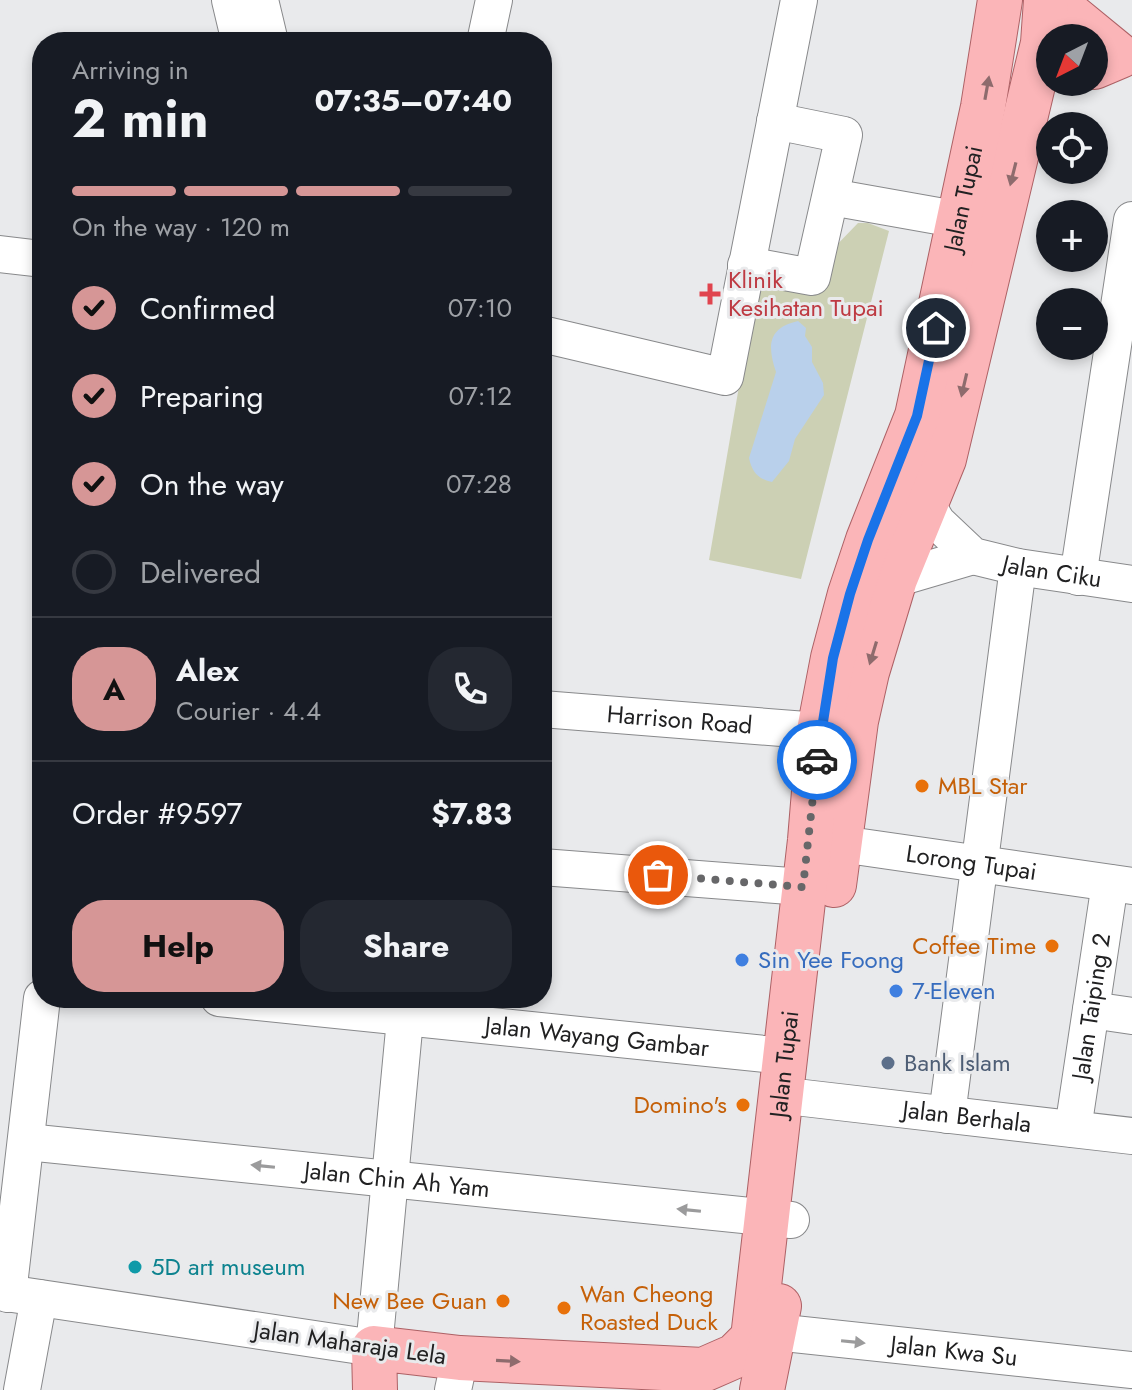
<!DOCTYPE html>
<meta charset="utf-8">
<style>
:root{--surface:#171b24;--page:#242831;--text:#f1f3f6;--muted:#9ea1a6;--line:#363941;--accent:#d69696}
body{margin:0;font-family:Jost,sans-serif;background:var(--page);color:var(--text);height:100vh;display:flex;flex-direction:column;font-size:30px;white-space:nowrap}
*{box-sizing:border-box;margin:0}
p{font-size:26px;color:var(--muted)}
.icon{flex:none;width:44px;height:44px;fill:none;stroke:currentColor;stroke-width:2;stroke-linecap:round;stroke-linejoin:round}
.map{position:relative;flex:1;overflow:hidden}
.panel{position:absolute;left:32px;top:32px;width:520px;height:976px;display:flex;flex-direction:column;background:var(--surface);border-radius:32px;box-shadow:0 4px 12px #0003}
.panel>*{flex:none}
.needle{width:52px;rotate:222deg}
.fabs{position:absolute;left:1036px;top:24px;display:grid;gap:16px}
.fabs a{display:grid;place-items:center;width:72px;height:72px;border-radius:50%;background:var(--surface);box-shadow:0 4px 12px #0003;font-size:40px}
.pin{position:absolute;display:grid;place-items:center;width:68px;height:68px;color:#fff;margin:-34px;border:4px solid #fff;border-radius:50%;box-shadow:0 2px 8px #0007}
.courier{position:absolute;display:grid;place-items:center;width:80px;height:80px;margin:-40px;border:6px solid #1a73e8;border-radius:50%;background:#fff;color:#222;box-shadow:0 2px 10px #0007}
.summary em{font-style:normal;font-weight:700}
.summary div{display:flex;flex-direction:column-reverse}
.summary{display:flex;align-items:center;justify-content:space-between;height:136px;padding:0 40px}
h1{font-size:52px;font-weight:700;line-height:60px}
.bar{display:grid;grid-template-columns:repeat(4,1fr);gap:12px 8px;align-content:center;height:96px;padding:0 40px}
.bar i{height:10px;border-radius:6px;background:var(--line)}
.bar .current{background:var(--accent)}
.bar p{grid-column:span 4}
.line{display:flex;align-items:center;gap:20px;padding:0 40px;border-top:2px solid var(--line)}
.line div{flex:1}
.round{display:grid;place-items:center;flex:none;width:84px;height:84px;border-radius:32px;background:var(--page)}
ol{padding:0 40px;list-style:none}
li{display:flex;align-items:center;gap:24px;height:88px}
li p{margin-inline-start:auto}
li .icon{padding:8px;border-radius:50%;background:var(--accent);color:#111;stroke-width:4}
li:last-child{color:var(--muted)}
li i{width:44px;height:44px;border:4px solid var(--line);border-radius:50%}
.primary-button{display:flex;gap:16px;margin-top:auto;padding:16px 40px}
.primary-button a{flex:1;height:92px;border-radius:32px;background:var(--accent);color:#111;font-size:32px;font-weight:700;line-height:92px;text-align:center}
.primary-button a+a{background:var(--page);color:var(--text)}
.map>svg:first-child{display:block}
.green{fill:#ccd0b4}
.water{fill:#b9d0eb}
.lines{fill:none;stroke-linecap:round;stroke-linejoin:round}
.minor-casing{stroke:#88898b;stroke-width:38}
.major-casing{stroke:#ad6165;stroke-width:46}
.minor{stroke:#fff;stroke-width:36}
.major{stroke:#fbb5b8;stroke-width:44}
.oneway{fill:#8e6b6d}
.oneway2{fill:#9b9b9c}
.done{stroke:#676769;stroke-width:8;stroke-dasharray:0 14.4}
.route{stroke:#1a73e8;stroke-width:10}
.health-dot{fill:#e0444e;stroke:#e9eaec;stroke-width:3}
.food-dot{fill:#e8710a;stroke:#e9eaec;stroke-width:3}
.shop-dot{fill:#3f7fe0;stroke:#e9eaec;stroke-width:3}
.service-dot{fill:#5c6f8a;stroke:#e9eaec;stroke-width:3}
.culture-dot{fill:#0f9aa8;stroke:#e9eaec;stroke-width:3}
.labels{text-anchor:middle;stroke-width:6;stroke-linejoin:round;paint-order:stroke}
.street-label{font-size:24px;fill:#212122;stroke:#e9eaec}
.health-label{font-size:24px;fill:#be3a42;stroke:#e9eaec;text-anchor:start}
.food-label{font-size:24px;fill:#c56008;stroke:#e9eaec;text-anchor:end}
.shop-label{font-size:24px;fill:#366cbe;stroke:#e9eaec;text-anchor:start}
.service-label{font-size:24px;fill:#4e5e75;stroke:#e9eaec;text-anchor:start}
.culture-label{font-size:24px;fill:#0d838f;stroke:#e9eaec;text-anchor:start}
</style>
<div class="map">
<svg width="1132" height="1390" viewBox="0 0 1132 1390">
<rect width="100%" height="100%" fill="#e9eaec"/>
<polygon class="green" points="858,223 868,223 889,231 801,579 709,560 756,288 828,254"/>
<path class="water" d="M798 321 806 328 805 336 812 347V362L823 383 824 395 795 439 789 461 772 482C758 479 752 472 749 458L776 372C767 345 768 328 798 321Z"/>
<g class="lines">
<defs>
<g id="minor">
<polyline points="230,0 240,42"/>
<polyline points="260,0 270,42"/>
<polyline points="485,42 494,0"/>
<polyline points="831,197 983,224"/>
<polyline points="0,254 42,259"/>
<polyline points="746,265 812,277 844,135 775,121"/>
<polyline points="542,334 725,377 799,0"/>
<path id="s1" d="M927 505 937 522 973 556 1018 567 1132 584"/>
<polyline points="1078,577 1132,220"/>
<polyline points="895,579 973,556"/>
<path id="s2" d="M542 709 819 731"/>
<path id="s3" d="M813 840 1132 886"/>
<polyline points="542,867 803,887"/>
<path id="s4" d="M219 998 784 1056"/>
<polyline points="1091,1010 1132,1016"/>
<path id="s5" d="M804 1098 1132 1136"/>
<polyline points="947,1115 1018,567"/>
<path id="s6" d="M1073 1129 1110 883"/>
<path id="s7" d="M27 1142 791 1220"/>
<polyline points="0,1292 374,1348 407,998"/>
<polyline points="8,1294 42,998"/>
<path id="s8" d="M775 1332 1132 1370"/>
<polyline points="22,1390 39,1298"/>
<polyline points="453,1390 460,1358"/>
</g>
<g id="major">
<polyline points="1055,0 1070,15 1120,56 1094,67"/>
<polyline points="834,885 856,721 867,672 895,579 944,459 1043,43 1046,0"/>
<path id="s9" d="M375 1390 374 1348 460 1358 703 1370 735 1356 753 1338 810 840 819 731 833 658 850 594 868 540 917 416 983 107 1000 0"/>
<polyline points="762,1390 779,1306"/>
</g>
</defs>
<use href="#minor" class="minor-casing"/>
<use href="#major" class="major-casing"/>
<use href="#minor" class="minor"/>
<use href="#major" class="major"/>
</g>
<defs><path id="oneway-solid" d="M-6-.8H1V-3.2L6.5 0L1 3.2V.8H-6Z" transform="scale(2)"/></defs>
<g class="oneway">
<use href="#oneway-solid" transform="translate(987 88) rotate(-80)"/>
<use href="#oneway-solid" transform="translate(1013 174) rotate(104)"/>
<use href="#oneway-solid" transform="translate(964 385) rotate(103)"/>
<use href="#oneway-solid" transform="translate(873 653) rotate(107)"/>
<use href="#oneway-solid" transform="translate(508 1361) rotate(3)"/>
</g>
<g class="oneway2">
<use href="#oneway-solid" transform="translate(263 1166) rotate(-174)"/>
<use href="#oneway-solid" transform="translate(689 1210) rotate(-174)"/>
<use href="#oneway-solid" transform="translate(853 1342) rotate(6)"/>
</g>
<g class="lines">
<polyline class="done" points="658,875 803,887 817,760"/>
<polyline class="route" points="817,760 833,658 850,594 868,540 917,416 936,328"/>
</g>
<path class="health-dot" d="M706 282h8v8h8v8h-8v8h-8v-8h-8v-8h8z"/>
<g class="food-dot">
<circle cx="922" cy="786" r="8"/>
<circle cx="1052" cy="946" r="8"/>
<circle cx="743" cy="1105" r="8"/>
<circle cx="503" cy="1301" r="8"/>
<circle cx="564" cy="1308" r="8"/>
</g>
<g class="shop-dot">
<circle cx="742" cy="960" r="8"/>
<circle cx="896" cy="991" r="8"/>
</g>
<circle class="service-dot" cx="888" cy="1063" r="8"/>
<circle class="culture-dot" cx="135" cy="1267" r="8"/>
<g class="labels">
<g class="street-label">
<text dy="8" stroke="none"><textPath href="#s9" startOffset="1596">Jalan Tupai</textPath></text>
<text dy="8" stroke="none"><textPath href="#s1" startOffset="150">Jalan Ciku</textPath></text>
<text dy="8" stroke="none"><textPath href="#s2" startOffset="138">Harrison Road</textPath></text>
<text dy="8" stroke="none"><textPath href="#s3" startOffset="160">Lorong Tupai</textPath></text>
<text dy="8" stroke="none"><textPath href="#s6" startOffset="124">Jalan Taiping 2</textPath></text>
<text dy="8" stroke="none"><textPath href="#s4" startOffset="380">Jalan Wayang Gambar</textPath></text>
<text dy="8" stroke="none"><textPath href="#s9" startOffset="708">Jalan Tupai</textPath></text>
<text dy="8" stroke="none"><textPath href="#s5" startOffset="164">Jalan Berhala</textPath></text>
<text dy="8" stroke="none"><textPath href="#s7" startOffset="372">Jalan Chin Ah Yam</textPath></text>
<text transform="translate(350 1343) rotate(8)" y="8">Jalan Maharaja Lela</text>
<text dy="8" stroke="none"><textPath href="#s8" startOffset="180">Jalan Kwa Su</textPath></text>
</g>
<g class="health-label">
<text x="728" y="288">Klinik<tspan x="728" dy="28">Kesihatan Tupai</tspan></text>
</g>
<g class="food-label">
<text x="938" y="794" text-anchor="start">MBL Star</text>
<text x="1036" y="954">Coffee Time</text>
<text x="727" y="1113">Domino's</text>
<text x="580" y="1302" text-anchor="start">Wan Cheong<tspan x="580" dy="28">Roasted Duck</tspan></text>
<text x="487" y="1309">New Bee Guan</text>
</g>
<g class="shop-label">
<text x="758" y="968">Sin Yee Foong</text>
<text x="912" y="999">7-Eleven</text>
</g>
<g class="service-label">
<text x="904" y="1071">Bank Islam</text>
</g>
<g class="culture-label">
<text x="151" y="1275">5D art museum</text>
</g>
</g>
</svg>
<div class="fabs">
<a><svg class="needle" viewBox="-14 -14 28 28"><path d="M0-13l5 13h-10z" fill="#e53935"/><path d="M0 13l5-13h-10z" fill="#9ea1a6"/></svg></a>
<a><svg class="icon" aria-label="locate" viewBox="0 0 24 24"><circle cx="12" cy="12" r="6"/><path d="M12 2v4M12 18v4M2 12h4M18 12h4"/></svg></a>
<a>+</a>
<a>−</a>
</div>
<div class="pin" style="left:658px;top:875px;background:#ea580c"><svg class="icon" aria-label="bag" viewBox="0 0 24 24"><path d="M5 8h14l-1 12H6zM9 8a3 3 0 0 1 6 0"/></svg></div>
<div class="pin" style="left:936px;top:328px;background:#1f2937"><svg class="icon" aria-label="home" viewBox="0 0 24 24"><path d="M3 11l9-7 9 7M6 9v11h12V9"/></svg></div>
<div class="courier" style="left:817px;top:760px"><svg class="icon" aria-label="car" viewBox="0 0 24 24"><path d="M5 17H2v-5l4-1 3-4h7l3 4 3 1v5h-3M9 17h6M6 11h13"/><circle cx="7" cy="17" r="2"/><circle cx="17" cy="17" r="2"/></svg></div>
<section class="panel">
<div class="summary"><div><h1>2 min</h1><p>Arriving in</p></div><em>07:35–07:40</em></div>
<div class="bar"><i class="current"></i><i class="current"></i><i class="current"></i><i></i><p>On the way · 120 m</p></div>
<ol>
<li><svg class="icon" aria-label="check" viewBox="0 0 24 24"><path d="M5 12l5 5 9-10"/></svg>Confirmed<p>07:10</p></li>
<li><svg class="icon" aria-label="check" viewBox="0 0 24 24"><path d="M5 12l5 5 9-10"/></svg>Preparing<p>07:12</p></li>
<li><svg class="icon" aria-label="check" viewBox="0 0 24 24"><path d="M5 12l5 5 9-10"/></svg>On the way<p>07:28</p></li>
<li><i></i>Delivered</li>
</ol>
<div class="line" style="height:144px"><b class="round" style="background:var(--accent);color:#111">A</b><div><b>Alex</b><p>Courier · 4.4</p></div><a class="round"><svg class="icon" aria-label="phone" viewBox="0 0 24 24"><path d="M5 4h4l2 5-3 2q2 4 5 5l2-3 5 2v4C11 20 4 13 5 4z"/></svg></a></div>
<div class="line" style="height:104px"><div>Order #9597</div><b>$7.83</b></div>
<div class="primary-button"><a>Help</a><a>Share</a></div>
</section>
</div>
